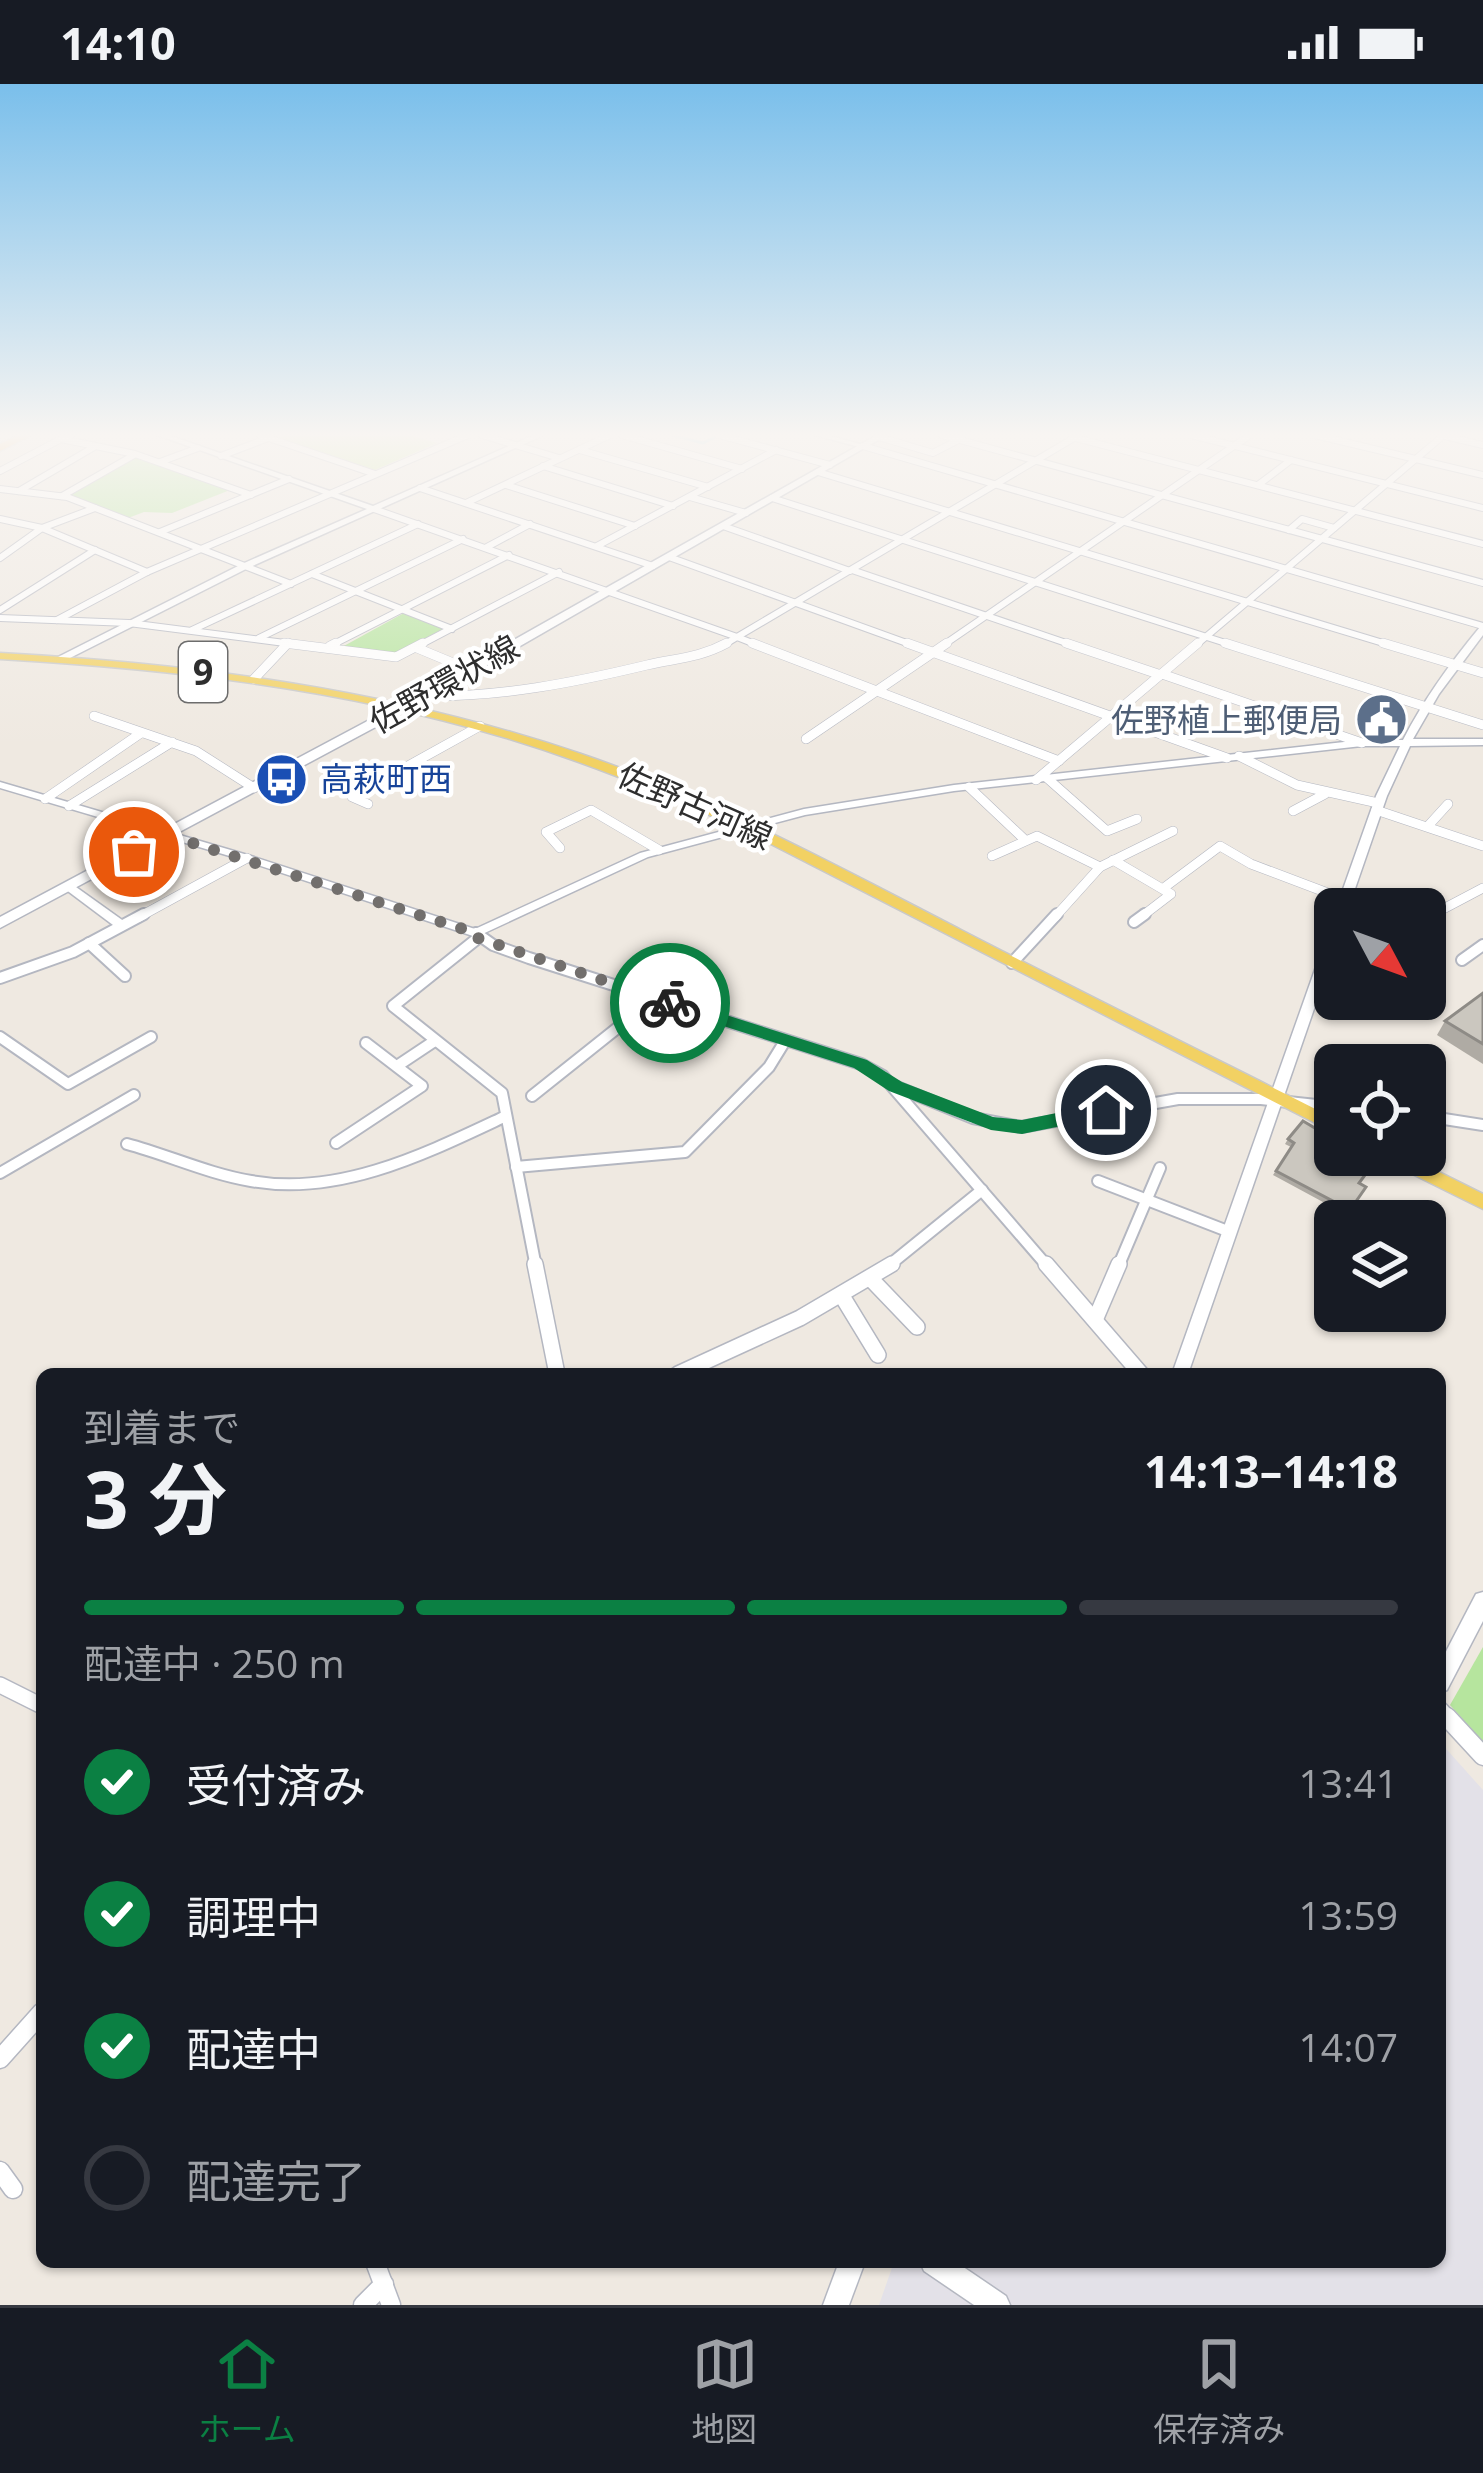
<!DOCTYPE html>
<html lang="ja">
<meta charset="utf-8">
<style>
:root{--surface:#171b24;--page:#242831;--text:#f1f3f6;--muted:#9ea1a6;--line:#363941;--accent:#0b8043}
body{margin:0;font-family:"Open Sans","Noto Sans JP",sans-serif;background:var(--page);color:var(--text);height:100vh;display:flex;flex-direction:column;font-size:45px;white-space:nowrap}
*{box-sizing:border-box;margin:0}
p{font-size:39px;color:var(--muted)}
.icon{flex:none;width:66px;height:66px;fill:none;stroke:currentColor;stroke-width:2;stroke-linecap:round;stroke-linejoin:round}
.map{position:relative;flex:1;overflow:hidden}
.side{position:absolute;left:36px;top:1284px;width:1410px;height:900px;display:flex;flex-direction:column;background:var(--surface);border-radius:18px;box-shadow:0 3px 9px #0004}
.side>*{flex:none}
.needle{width:78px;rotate:131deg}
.buttons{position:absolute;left:1314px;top:804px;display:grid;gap:24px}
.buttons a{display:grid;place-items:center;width:132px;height:132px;border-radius:18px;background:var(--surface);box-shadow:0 3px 9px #0004;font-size:60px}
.pin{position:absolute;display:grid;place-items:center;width:102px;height:102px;color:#fff;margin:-51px;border:6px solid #fff;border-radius:50%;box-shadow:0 3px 12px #0007}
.courier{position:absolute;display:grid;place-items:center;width:120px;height:120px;margin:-60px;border:9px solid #0b8043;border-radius:50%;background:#fff;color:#222;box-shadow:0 3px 15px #0007}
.head em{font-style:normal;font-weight:700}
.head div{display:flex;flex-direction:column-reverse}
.head{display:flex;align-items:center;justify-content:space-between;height:204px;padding:0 48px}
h1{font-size:78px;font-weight:700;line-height:90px}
.bar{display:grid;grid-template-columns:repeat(4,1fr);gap:18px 12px;align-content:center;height:144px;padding:0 48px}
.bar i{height:15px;border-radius:9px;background:var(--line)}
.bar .current{background:var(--accent)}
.bar p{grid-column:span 4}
ol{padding:0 48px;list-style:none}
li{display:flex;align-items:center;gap:36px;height:132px}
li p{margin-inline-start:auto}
li .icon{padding:12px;border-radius:50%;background:var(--accent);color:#fff;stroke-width:4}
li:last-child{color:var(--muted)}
li i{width:66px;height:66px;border:6px solid var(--line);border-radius:50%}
.status{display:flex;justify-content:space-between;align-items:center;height:84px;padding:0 60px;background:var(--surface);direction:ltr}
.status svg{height:33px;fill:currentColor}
.dock{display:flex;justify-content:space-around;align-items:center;height:168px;border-top:3px solid var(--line);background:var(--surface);font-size:33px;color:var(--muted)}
.dock a{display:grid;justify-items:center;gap:6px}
.dock .current{color:var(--accent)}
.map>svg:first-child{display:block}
.industrial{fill:#e3e1e8}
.green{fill:#b6e59e}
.pitch{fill:#c9ec9a}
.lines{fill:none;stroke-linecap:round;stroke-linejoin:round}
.stream{stroke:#75cff0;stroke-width:3}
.minor-far4-casing{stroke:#b4b7c1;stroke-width:8}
.minor-far3-casing{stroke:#b4b7c1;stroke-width:10}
.minor-far2-casing{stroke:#b4b7c1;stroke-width:14}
.minor-far1-casing{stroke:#b4b7c1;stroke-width:18}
.minor-casing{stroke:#b4b7c1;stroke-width:21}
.tertiary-casing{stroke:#b4b7c1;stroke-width:3}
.secondary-casing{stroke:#b4b7c1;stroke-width:3}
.primary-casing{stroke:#c9c9c9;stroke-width:3}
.trunk-casing{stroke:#c9c9c9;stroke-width:3}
.minor-far4{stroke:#fff;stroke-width:6}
.minor-far3{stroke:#fff;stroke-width:9}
.minor-far2{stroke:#fff;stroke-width:10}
.minor-far1{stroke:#fff;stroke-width:15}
.minor{stroke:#fff;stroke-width:18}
.tertiary{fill:#fff;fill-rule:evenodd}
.secondary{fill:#fff;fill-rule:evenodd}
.primary{fill:#f2d163;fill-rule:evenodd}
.trunk{fill:#f8ba60;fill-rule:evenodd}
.wall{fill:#afaba4}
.shaded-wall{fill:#8e8b86}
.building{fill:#cbc7bf;stroke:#8e8b86;stroke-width:3}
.route{fill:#0b8043}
.done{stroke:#726f6d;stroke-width:12;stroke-dasharray:0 21.6}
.labels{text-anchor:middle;stroke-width:9;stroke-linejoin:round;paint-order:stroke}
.far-street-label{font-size:33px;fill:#2e2e2e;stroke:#fff}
.far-service-label{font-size:33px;fill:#4e5e75;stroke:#fff;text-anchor:end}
.far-transit-label{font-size:33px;fill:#164399;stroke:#fff;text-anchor:start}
.shield{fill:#fff;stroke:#6d6d6d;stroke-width:3}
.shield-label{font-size:36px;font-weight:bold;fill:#2e2e2e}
</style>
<div class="status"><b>14:10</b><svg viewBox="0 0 49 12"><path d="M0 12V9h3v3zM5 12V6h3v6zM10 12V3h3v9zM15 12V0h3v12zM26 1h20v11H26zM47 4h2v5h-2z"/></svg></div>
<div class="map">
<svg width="1483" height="2221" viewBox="0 0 1483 2221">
<rect width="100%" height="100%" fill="#efe9e1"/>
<polygon class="industrial" points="1440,1658 1483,1706 1483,2221 879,2221 894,2178 1440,2178"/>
<g class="green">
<polygon points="135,373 230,406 172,429 144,428 128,434 69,411"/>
<polygon points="404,529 447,546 401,571 342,563"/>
<polygon points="1483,1563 1483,1658 1450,1621"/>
</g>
<polygon class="pitch" points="287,351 409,351 437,359 375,386 278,354"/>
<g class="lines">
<polyline class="stream" points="672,351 703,359 719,351"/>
<defs>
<g id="minor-far4">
<polyline points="71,351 61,355 135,370 251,411"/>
<polyline points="260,351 375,390"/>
<polyline points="482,351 559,374"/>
<polyline points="622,351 742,385"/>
<polyline points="719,351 830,381"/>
<polyline points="942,351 1483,499"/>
<polyline points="1191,351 1483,424"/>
<polyline points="1315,351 1483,391"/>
<polyline points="1441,351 1483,361"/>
<polyline points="879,353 933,369 962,354"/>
<polyline points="1072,353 1483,460"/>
<polyline points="863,362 1483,542"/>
<polyline points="580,366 708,403"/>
<polyline points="221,372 268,354"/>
<polyline points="160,378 198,364"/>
<polyline points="543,382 673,422"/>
<polyline points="0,387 61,355"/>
<polyline points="818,388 1393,562"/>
<polyline points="506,401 635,442"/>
<polyline points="1258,401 1291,376"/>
<polyline points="420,404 653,482"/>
<polyline points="0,405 67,413 291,500"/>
<polyline points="19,407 94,363"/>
<polyline points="62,412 134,371"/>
<polyline points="690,413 746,429"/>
<polyline points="772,414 1235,562"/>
<polyline points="466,419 610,351"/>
<polyline points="374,425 737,553 1079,351"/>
<polyline points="0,435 42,444 147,488"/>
<polyline points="723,442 850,487"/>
<polyline points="1289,446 1302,435 1334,444"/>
<polyline points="160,448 289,395"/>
<polyline points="597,462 776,366"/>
<polyline points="487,463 530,440"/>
<polyline points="669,473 915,562"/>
<polyline points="0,474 42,444 95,424"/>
<polyline points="852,486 1075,562"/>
<polyline points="312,490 452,545"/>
<polyline points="0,526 95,466"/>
<polyline points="0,534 129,539 308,562"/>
<polyline points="57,536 147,488 468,351"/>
<polyline points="192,546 418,440"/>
<polyline points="259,554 463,455"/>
<polyline points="330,562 509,471"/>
<polyline points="418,562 559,488"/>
<polyline points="722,562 737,553 760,562"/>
<polyline points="942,562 1250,351"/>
<polyline points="1195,562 1444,351"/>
</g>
<g id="minor-far3">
<polyline points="284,559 396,573 423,559"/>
<polyline points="752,559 1059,677"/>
<polyline points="907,559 1227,674"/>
<polyline points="1066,559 1161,591"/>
<polyline points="1225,559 1483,641"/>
<polyline points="1383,559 1483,589"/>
<polyline points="330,562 336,559"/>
<polyline points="417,564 470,586"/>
<polyline points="1162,590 1362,659"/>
<polyline points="254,595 288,559"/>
<path d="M424 612C501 613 572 599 647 581 677 574 699 574 727 559"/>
<polyline points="94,632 196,667 254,704"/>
<polyline points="806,655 947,559"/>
<polyline points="1239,672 1297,701 1378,719"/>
<polyline points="1047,694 1107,747 1137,735"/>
<polyline points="1036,696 1198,559"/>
<polyline points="969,703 1024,755"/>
<polyline points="45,715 141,649"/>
<polyline points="368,720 352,713 480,642"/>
<polyline points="69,722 172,658"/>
<polyline points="1376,726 1483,762"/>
<polyline points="1293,727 1325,710"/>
<polyline points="1428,742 1448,720"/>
<polyline points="560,764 546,748 591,726 659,766"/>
<polyline points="992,772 1037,752 1100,783"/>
<polyline points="1113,776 1171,810 1141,833"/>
<polyline points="1165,803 1220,762 1251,780 1370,825"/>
<polyline points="139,833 247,774"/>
<polyline points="1055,833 1100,783 1173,747"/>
<polyline points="1428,833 1483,804"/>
</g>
<g id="minor-far2">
<polyline points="1425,834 1434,830"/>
<polyline points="1134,838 1145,830"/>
<polyline points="476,849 493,861 529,874 861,980 883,992 1048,1183"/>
<polyline points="478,854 393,922 502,1009 536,1183"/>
<polyline points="89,859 125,892"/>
<polyline points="1462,876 1483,861"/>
<polyline points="1012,879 1057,830"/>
<polyline points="0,894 73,868 144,830"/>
<polyline points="0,953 68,1000 151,953"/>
<polyline points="397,982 433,958"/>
<polyline points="897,1003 973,1034 1021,1043 1178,1015 1261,1015 1335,1023"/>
<polyline points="532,1012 655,914"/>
<polyline points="1425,1032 1483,1041"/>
<polyline points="336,1059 422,1002 366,959"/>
<path d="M127 1060C168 1071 209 1090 251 1097 340 1113 427 1069 506 1032"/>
<polyline points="516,1083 685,1068 769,983 785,957"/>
<polyline points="0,1089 134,1011"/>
<polyline points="1098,1097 1230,1148"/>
<polyline points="887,1183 982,1106"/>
<polyline points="1118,1183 1160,1084"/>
</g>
<g id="minor-far1">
<polyline points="535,1180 557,1290"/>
<polyline points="1046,1180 1141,1290"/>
<polyline points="870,1194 917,1243"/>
<polyline points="842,1212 878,1271"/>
<polyline points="1095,1236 1119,1180"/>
<polyline points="678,1290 800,1234 892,1180"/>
<polyline points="0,1601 42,1622"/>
<polyline points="1440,1625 1450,1636"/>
</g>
<g id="minor">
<polyline points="1447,1633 1483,1672"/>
<polyline points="0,1975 42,1928"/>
<polyline points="0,2087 13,2105"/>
<polyline points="375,2178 391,2221"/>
<polyline points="363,2221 384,2200"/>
</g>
<g id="tertiary">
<polygon points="157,351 168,351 373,422 534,351 544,351 248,484 64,577 58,577 58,573 242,480 367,425"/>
<polygon points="815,351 827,351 867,362 863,364"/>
<path d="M1483 542V551L1439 610 1413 655H1483V661L1410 662 1387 712 1348 825H1336L1376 712 1400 662H1362L954 707 805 731 648 773 476 853 243 776 0 704V698L251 772 475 845 640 769 804 725 954 701 1362 656H1403C1424 615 1451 578 1480 543Z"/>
<polygon points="69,798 125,838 125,844 117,844 65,805 63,802"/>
<polygon points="1335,842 1335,864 1188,1290 1172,1290 1329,846"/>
<polygon points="1483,1508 1483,1537 1447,1606 1440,1609 1440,1579 1476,1510"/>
<polygon points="839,2178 865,2178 849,2221 823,2221"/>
<polygon points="920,2178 956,2178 1006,2212 1010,2221 974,2221 924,2187"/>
</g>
<polygon id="secondary" points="877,351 887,351 428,615 0,844 0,833 420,609"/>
<g id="primary">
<path d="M0 569C198 580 393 606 581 670 714 715 837 782 961 846 1085 910 1210 972 1335 1035V1049L765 757C680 716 593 680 503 653 339 604 170 585 0 575Z"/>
<polygon points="1381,1071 1405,1071 1483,1110 1483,1125 1384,1076"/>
</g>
<polygon id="trunk" points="19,351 32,351 0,367 0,360"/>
</defs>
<use href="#minor-far4" class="minor-far4-casing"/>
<use href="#minor-far3" class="minor-far3-casing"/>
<use href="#minor-far2" class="minor-far2-casing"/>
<use href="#minor-far1" class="minor-far1-casing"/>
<use href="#minor" class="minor-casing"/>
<use href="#tertiary" class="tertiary-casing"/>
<use href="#secondary" class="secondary-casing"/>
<use href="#primary" class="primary-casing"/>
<use href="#trunk" class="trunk-casing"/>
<use href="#minor-far4" class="minor-far4"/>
<use href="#minor-far3" class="minor-far3"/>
<use href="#minor-far2" class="minor-far2"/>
<use href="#minor-far1" class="minor-far1"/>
<use href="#minor" class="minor"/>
<use href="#tertiary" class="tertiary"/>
<use href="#secondary" class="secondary"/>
<use href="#primary" class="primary"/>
<use href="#trunk" class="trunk"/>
</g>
<g class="wall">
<polygon points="122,786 161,794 142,805 126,796"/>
<polygon points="1483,909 1483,980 1437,951 1445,937"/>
<polygon points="1288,1055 1366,1103 1347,1131 1273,1091 1291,1063 1285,1060"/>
</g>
<polygon class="shaded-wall" points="157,784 161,794 142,805 137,795"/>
<g class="building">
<polygon points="142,775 157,784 137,795 122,786"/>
<polygon points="1483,909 1483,960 1445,937"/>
<polygon points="1303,1037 1335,1056 1335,1071 1361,1071 1374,1079 1359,1099 1366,1103 1350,1126 1276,1087 1294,1059 1288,1055"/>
</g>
<linearGradient id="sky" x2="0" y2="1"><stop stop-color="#7abfeb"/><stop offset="0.53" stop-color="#f8f5f2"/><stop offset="1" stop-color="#f8f5f2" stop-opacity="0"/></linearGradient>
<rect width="1483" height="662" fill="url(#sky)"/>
<polygon class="route" points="670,913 867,976 902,998 993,1033 1022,1036 1106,1019 1115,1026 1106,1033 1022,1050 991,1046 889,1007 854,984 664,923 662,919"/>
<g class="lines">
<polyline class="done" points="134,768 167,751 476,849 478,854 670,919"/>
</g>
<defs>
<symbol id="civic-disc" viewBox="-11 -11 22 22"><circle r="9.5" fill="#5c6f8a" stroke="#fff"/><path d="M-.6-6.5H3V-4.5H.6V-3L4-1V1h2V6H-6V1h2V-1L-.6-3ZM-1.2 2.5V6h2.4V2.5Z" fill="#fff"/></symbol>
<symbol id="bus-disc" viewBox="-11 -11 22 22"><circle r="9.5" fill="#1a4fb4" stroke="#fff"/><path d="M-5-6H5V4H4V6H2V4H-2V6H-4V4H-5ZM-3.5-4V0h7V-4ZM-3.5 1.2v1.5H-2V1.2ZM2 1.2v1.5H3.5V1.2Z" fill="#fff"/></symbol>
</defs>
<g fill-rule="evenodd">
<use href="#civic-disc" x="1352" y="606" width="59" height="59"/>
<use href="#bus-disc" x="252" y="666" width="59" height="59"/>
</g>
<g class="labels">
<g class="far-street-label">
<text transform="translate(444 600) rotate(-29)" y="12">佐野環状線</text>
<text transform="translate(695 722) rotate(24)" y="12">佐野古河線</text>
</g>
<g class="far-service-label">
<text x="1342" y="648">佐野植上郵便局</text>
</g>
<g class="far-transit-label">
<text x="320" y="707">高萩町西</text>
</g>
<rect class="shield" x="179" y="558" width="48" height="60" rx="9"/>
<g class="shield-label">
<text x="203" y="601">9</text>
</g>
</g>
</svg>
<div class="buttons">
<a><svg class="needle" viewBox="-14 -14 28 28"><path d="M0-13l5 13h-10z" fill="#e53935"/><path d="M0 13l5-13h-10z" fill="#9ea1a6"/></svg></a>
<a><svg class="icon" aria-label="locate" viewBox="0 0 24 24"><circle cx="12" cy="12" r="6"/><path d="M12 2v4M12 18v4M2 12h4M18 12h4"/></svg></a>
<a><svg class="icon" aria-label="layers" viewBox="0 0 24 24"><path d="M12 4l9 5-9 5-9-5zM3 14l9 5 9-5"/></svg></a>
</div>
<div class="pin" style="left:134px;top:768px;background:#ea580c"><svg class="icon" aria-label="bag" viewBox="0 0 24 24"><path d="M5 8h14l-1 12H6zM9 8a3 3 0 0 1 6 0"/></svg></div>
<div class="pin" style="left:1106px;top:1026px;background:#1f2937"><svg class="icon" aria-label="home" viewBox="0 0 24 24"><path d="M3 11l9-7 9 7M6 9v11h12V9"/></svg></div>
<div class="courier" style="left:670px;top:919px"><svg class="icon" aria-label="bike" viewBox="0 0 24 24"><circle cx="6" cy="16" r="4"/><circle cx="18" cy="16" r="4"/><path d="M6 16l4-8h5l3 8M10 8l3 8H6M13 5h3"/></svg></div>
<section class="side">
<div class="head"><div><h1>3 分</h1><p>到着まで</p></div><em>14:13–14:18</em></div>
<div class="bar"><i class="current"></i><i class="current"></i><i class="current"></i><i></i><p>配達中 · 250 m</p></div>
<ol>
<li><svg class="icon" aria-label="check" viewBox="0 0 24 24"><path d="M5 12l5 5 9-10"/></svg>受付済み<p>13:41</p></li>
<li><svg class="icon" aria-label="check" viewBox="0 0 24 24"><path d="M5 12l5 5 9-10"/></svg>調理中<p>13:59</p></li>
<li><svg class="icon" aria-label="check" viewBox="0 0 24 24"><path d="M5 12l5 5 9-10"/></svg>配達中<p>14:07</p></li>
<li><i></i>配達完了</li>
</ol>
</section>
</div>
<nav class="dock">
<a class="current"><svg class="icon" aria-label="home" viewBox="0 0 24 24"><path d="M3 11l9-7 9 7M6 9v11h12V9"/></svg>ホーム</a>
<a><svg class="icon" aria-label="map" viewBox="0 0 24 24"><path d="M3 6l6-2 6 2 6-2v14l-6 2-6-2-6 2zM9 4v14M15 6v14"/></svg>地図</a>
<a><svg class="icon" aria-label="saved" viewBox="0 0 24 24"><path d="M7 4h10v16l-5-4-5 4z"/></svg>保存済み</a>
</nav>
